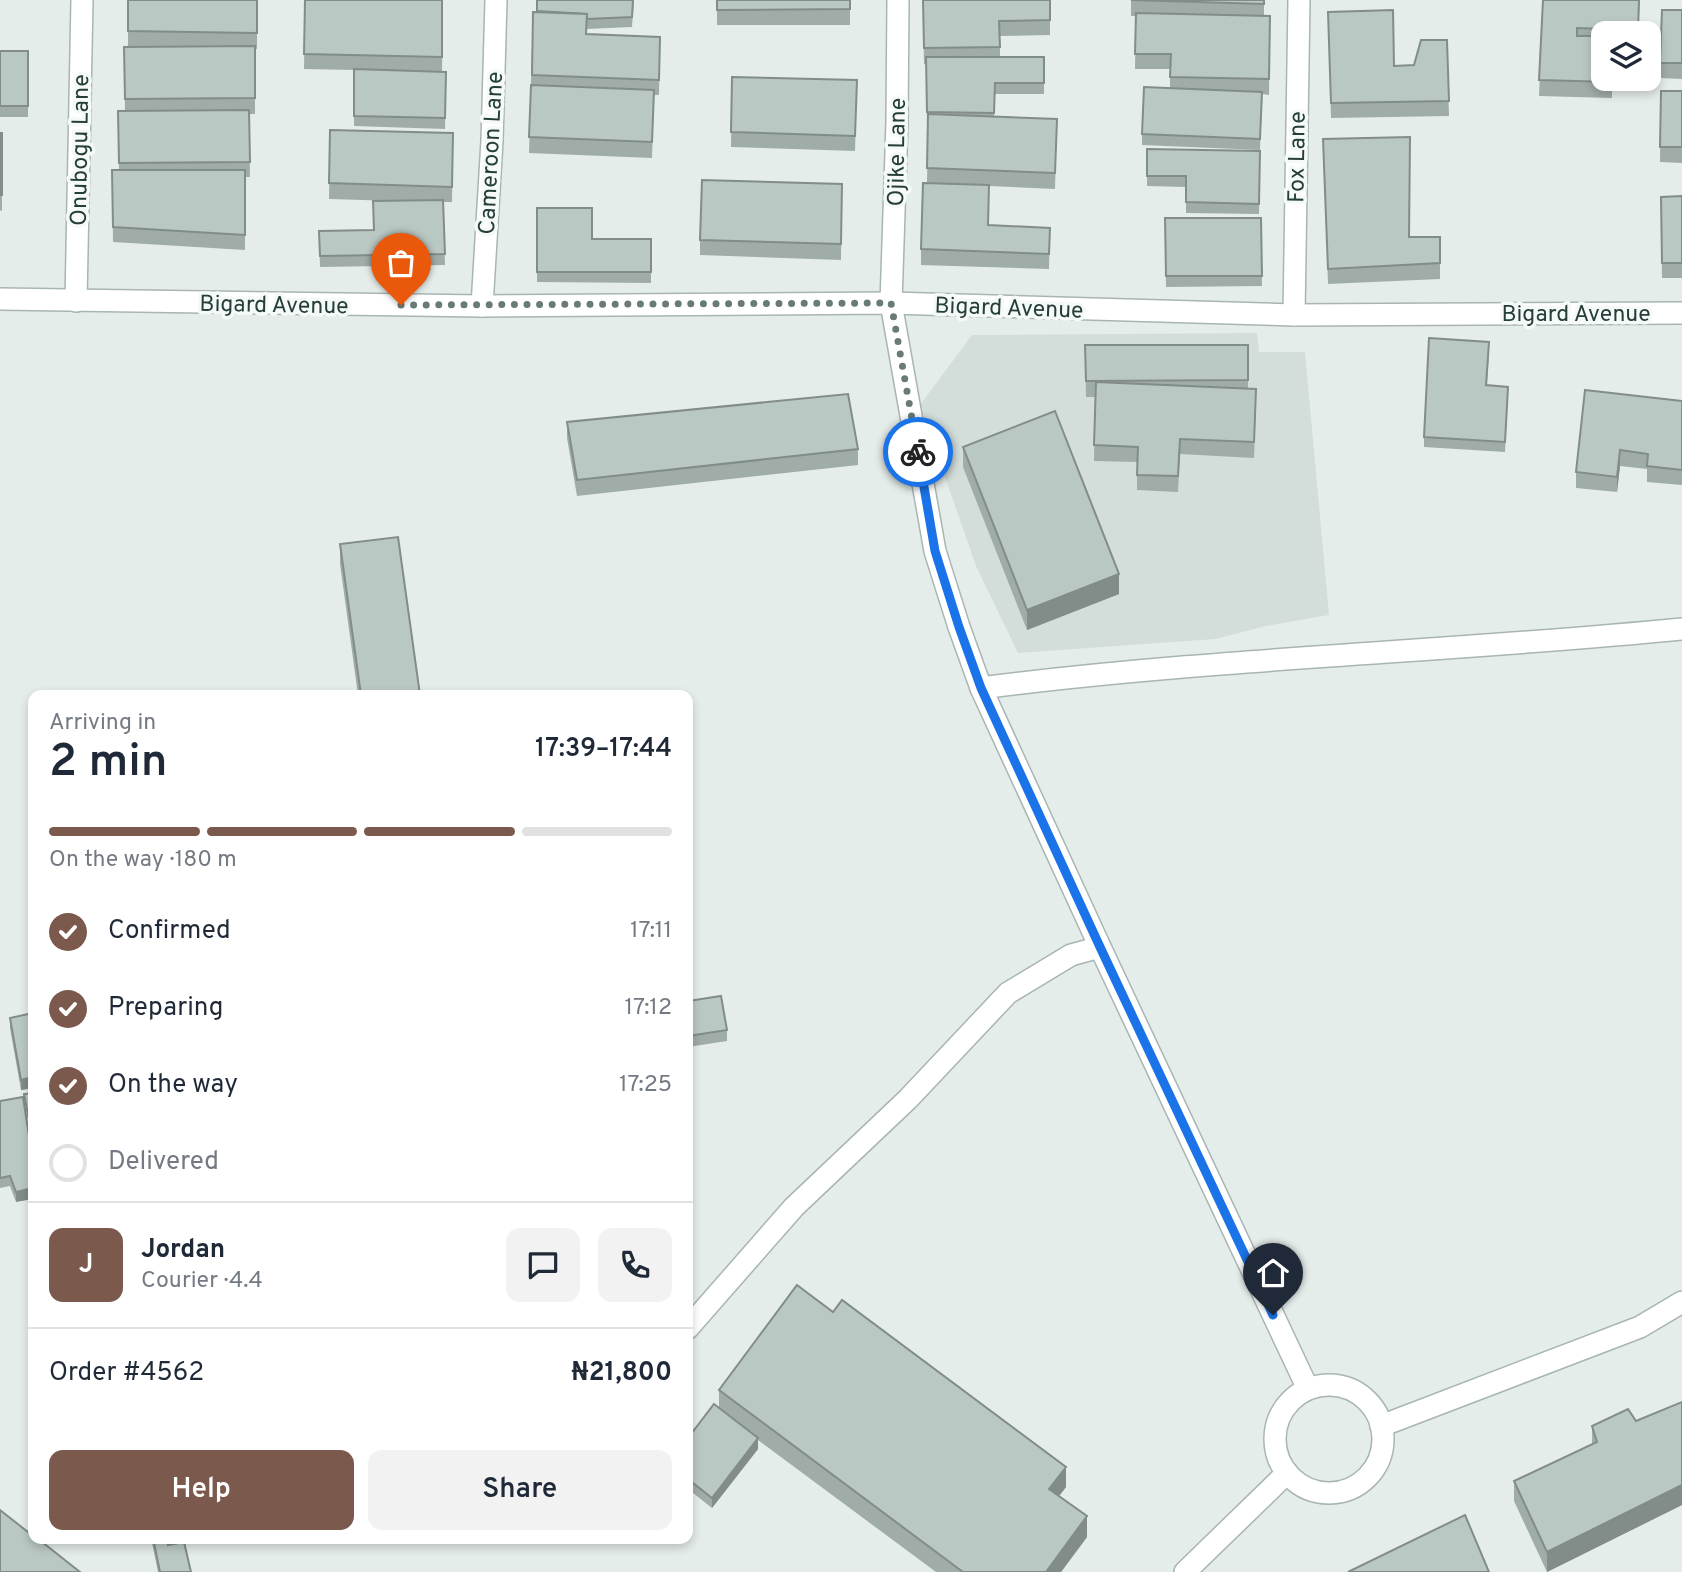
<!DOCTYPE html>
<meta charset="utf-8">
<style>
:root{--surface:#fff;--page:#f2f2f3;--text:#1f2937;--muted:#747a83;--line:#e0e1e3;--accent:#7b594c}
body{margin:0;font-family:Overpass,sans-serif;background:var(--page);color:var(--text);height:100vh;display:flex;flex-direction:column;font-size:26px;white-space:nowrap}
*{box-sizing:border-box;margin:0}
p{font-size:23px;color:var(--muted)}
.icon{flex:none;width:38px;height:38px;fill:none;stroke:currentColor;stroke-width:2;stroke-linecap:round;stroke-linejoin:round}
.map{position:relative;flex:1;overflow:hidden}
.panel{position:absolute;left:28px;top:690px;width:665px;height:854px;display:flex;flex-direction:column;background:var(--surface);border-radius:14px;box-shadow:0 4px 10px #0003}
.panel>*{flex:none}
.buttons{position:absolute;left:1591px;top:21px;display:grid;gap:14px}
.buttons a{display:grid;place-items:center;width:70px;height:70px;border-radius:14px;background:var(--surface);box-shadow:0 4px 10px #0003;font-size:35px}
.pin{position:absolute;display:grid;place-items:center;width:60px;height:60px;color:#fff;margin:-72px -30px;border-radius:50% 50% 50% 0;rotate:-45deg;box-shadow:0 0 7px #0007}
.pin .icon{rotate:45deg}
.courier{position:absolute;display:grid;place-items:center;width:70px;height:70px;margin:-35px;border:5px solid #1a73e8;border-radius:50%;background:#fff;color:#222;box-shadow:0 2px 9px #0007}
.summary em{font-style:normal;font-weight:600}
.summary div{display:flex;flex-direction:column-reverse}
.summary{display:flex;align-items:center;justify-content:space-between;height:119px;padding:0 21px}
h1{font-size:46px;font-weight:600;line-height:52px}
.bar{display:grid;grid-template-columns:repeat(4,1fr);gap:10px 7px;align-content:center;height:84px;padding:0 21px}
.bar i{height:9px;border-radius:5px;background:var(--line)}
.bar .current{background:var(--accent)}
.bar p{grid-column:span 4}
.line{display:flex;align-items:center;gap:18px;padding:0 21px;border-top:2px solid var(--line)}
.line div{flex:1}
.round{display:grid;place-items:center;flex:none;width:74px;height:74px;border-radius:14px;background:var(--page)}
ol{padding:0 21px;list-style:none}
li{display:flex;align-items:center;gap:21px;height:77px}
li p{margin-inline-start:auto}
li .icon{padding:7px;border-radius:50%;background:var(--accent);color:#fff;stroke-width:4}
li:last-child{color:var(--muted)}
li i{width:38px;height:38px;border:4px solid var(--line);border-radius:50%}
.action{display:flex;gap:14px;margin-top:auto;padding:14px 21px}
.action a{flex:1;height:80px;border-radius:14px;background:var(--accent);color:#fff;font-size:28px;font-weight:600;line-height:80px;text-align:center}
.action a+a{background:var(--page);color:var(--text)}
.map>svg:first-child{display:block}
.built{fill:#d3ddd9}
.lines{fill:none;stroke-linecap:round;stroke-linejoin:round}
.minor-casing{stroke:#a8b5b2;stroke-width:24}
.minor{stroke:#fff;stroke-width:21}
.wall{fill:#a0aca8}
.shaded-wall{fill:#828c88}
.building{fill:#bac8c3;stroke:#828c88;stroke-width:2}
.done{stroke:#687b78;stroke-width:7;stroke-dasharray:0 12.6}
.route{stroke:#1a73e8;stroke-width:9}
.labels{text-anchor:middle;stroke-width:7;stroke-linejoin:round;paint-order:stroke}
.street-label{font-size:23px;fill:#253e3a;stroke:#f5faf8}
</style>
<div class="map">
<svg width="1682" height="1572" viewBox="0 0 1682 1572">
<rect width="100%" height="100%" fill="#e5edea"/>
<polygon class="built" points="1257,333 1259,352 1305,352 1329,615 1266,626 1215,639 1018,653 976,566 920,405 972,335"/>
<g class="lines">
<defs>
<g id="minor">
<polyline points="898,0 897,122 891,303 935,551 959,627 981,688 1100,947 1308,1389"/>
<polyline points="0,299 482,306 891,303 1294,315 1682,313"/>
<polyline points="76,301 82,0"/>
<polyline points="482,306 492,141 496,0"/>
<polyline points="1294,315 1299,0"/>
<path d="M981 688C1214 658 1449 652 1682 629"/>
<polyline points="688,1328 794,1207 908,1099 1008,993 1071,955 1100,947"/>
<circle cx="1329" cy="1439" r="54"/>
<polyline points="1381,1426 1640,1327 1682,1302"/>
<polyline points="1185,1572 1287,1473"/>
</g>
</defs>
<use href="#minor" class="minor-casing"/>
<use href="#minor" class="minor"/>
</g>
<g class="wall">
<polygon points="128,0 257,0 257,49 255,49 255,114 249,114 250,177 245,177 245,250 113,242 112,170 119,170 118,111 125,111 124,47 128,47"/>
<polygon points="305,0 443,0 442,72 446,72 445,129 354,126 354,70 304,69"/>
<polygon points="537,0 634,0 632,27 587,29 587,34 660,37 659,95 654,95 652,158 529,153 533,12 537,12"/>
<rect x="717" y="0" width="133" height="25"/>
<polygon points="923,0 1050,0 1050,35 1000,36 1000,57 1044,57 1044,94 995,94 994,116 1057,119 1055,189 989,186 988,225 1050,228 1049,269 921,265 921,249 927,183 928,123 927,123 926,64 924,64"/>
<polygon points="1131,0 1264,0 1264,16 1270,16 1269,95 1262,94 1260,150 1142,145 1142,134 1170,88 1170,69 1135,69 1136,16 1131,16"/>
<polygon points="1543,0 1640,0 1638,33 1603,33 1603,79 1612,79 1612,98 1539,96"/>
<polygon points="1662,10 1682,10 1682,79 1660,78"/>
<polygon points="1328,12 1394,66 1414,65 1447,40 1449,116 1331,118"/>
<rect x="0" y="51" width="28" height="66"/>
<polygon points="732,77 857,80 855,151 731,147"/>
<polygon points="1661,91 1682,91 1682,163 1660,162"/>
<polygon points="330,130 453,133 452,202 443,202 445,265 320,267 319,231 374,230 396,201 329,199"/>
<polygon points="0,133 2,133 2,211 0,210"/>
<polygon points="1323,139 1409,237 1440,237 1440,279 1328,284"/>
<polygon points="1147,149 1260,151 1259,214 1186,213 1186,187 1147,186"/>
<polygon points="842,184 841,260 700,255 700,240"/>
<polygon points="1682,196 1682,278 1662,278 1661,197"/>
<polygon points="537,208 592,239 651,239 651,283 537,282"/>
<polygon points="1165,218 1261,218 1262,286 1166,287"/>
<polygon points="1085,345 1248,345 1248,388 1256,404 1254,458 1180,454 1178,492 1137,490 1137,462 1094,461 1095,397 1086,397"/>
<polygon points="1489,353 1487,385 1508,397 1505,452 1424,447 1424,437"/>
<polygon points="1682,401 1682,485 1647,482 1647,469 1620,466 1617,492 1576,488 1576,472"/>
<polygon points="567,422 858,449 858,465 577,496 567,438"/>
<polygon points="963,447 1119,594 1027,630 963,467"/>
<polygon points="340,544 420,695 358,695 340,564"/>
<polygon points="688,1001 727,1030 727,1041 688,1047"/>
<polygon points="33,1013 33,1088 21,1090 10,1028 10,1018"/>
<polygon points="33,1093 33,1141 32,1141 24,1094"/>
<polygon points="23,1097 16,1202 10,1186 0,1188 0,1101"/>
<polygon points="719,1390 1066,1487 1059,1496 1087,1537 1061,1572 936,1572 758,1440 758,1449 712,1508 688,1489 688,1438 719,1407"/>
<polygon points="1592,1426 1682,1505 1547,1572 1514,1501 1514,1481 1592,1444"/>
<polygon points="151,1538 167,1538 168,1545 191,1572 158,1572"/>
</g>
<g class="shaded-wall">
<polygon points="1620,450 1620,466 1617,492 1617,477"/>
<polygon points="1119,574 1119,594 1027,630 1027,610"/>
<polygon points="33,1077 33,1088 21,1090 21,1080"/>
<polygon points="33,1188 33,1199 16,1202 16,1192"/>
<polygon points="758,1438 758,1449 712,1508 712,1498"/>
<polygon points="1066,1467 1066,1487 1049,1509 1049,1489"/>
<polygon points="1682,1485 1682,1505 1547,1572 1547,1552"/>
<polygon points="1087,1516 1087,1537 1061,1572 1046,1572"/>
</g>
<g class="building">
<polygon points="128,0 257,0 257,33 128,31"/>
<polygon points="305,0 442,0 442,57 304,54"/>
<polygon points="537,0 633,0 632,17 587,19 587,14 537,11"/>
<polygon points="717,0 850,0 850,9 717,10"/>
<polygon points="923,0 1050,0 1050,20 999,21 1000,47 924,48"/>
<polygon points="1131,0 1264,0 1264,4"/>
<polygon points="1543,0 1639,0 1638,30 1577,28 1577,36 1603,36 1603,79 1612,79 1612,82 1539,80"/>
<polygon points="1393,10 1394,66 1414,65 1421,40 1447,40 1449,101 1331,103 1328,12"/>
<polygon points="1662,10 1682,10 1682,63 1660,63"/>
<polygon points="533,12 587,14 586,34 660,37 659,80 532,75"/>
<polygon points="1136,13 1270,16 1269,79 1170,77 1171,54 1135,54"/>
<polygon points="255,46 255,98 125,99 124,47"/>
<rect x="0" y="51" width="28" height="55"/>
<polygon points="926,57 1044,57 1044,83 995,83 994,113 927,112"/>
<polygon points="354,69 446,72 445,118 354,116"/>
<polygon points="732,77 857,80 855,136 731,132"/>
<polygon points="531,85 654,90 652,142 529,137"/>
<polygon points="1144,87 1262,92 1260,139 1142,134"/>
<polygon points="1661,91 1682,91 1682,147 1660,147"/>
<polygon points="249,110 250,162 119,163 118,111"/>
<polygon points="928,114 1057,119 1055,173 927,168"/>
<polygon points="330,130 453,133 452,187 329,183"/>
<rect x="0" y="133" width="2" height="62"/>
<polygon points="1410,137 1409,237 1440,237 1440,263 1328,269 1323,139"/>
<polygon points="1147,149 1260,151 1259,204 1186,202 1186,176 1147,176"/>
<polygon points="112,170 245,170 245,235 113,227"/>
<polygon points="702,180 842,184 841,244 700,240"/>
<polygon points="923,183 989,185 988,225 1050,228 1049,254 921,249"/>
<polygon points="1682,196 1682,263 1662,263 1661,197"/>
<polygon points="443,200 445,254 320,256 319,231 374,230 373,201"/>
<polygon points="537,208 592,208 592,239 651,239 651,272 537,272"/>
<polygon points="1165,218 1261,218 1262,276 1166,276"/>
<polygon points="1429,338 1489,342 1486,385 1508,387 1505,442 1424,437"/>
<polygon points="1085,345 1248,345 1248,380 1086,381"/>
<polygon points="1096,382 1256,389 1254,442 1180,439 1178,476 1137,475 1138,447 1094,445"/>
<polygon points="1585,390 1682,401 1682,470 1647,466 1648,454 1620,450 1617,477 1576,472"/>
<polygon points="848,394 858,449 577,480 567,422"/>
<polygon points="1055,411 1119,574 1027,610 963,447"/>
<polygon points="398,537 420,695 361,695 340,544"/>
<polygon points="721,996 727,1030 688,1036 688,1001"/>
<polygon points="33,1013 33,1077 21,1080 10,1018"/>
<polygon points="33,1093 33,1136 32,1136 24,1094"/>
<polygon points="23,1097 33,1161 33,1188 16,1192 10,1176 0,1178 0,1101"/>
<polygon points="797,1285 833,1312 842,1300 1066,1467 1049,1489 1087,1516 1046,1572 963,1572 719,1390"/>
<polygon points="1682,1402 1682,1485 1547,1552 1514,1481 1597,1442 1592,1426 1628,1409 1636,1421"/>
<polygon points="714,1404 758,1438 712,1498 688,1479 688,1438"/>
<polygon points="0,1510 33,1536 33,1538 37,1538 80,1572 0,1572"/>
<polygon points="1465,1515 1489,1572 1348,1572"/>
<polygon points="153,1538 167,1538 168,1545 184,1542 191,1572 160,1572"/>
</g>
<g class="lines">
<polyline class="done" points="401,305 891,303 918,452"/>
<polyline class="route" points="918,452 935,551 959,627 981,688 1100,947 1273,1315"/>
</g>
<g class="labels">
<g class="street-label">
<text transform="translate(79 150) rotate(-89)" y="8">Onubogu Lane</text>
<text transform="translate(896 152) rotate(-89)" y="8">Ojike Lane</text>
<text transform="translate(490 153) rotate(-87)" y="8">Cameroon Lane</text>
<text transform="translate(1296 157) rotate(-89)" y="8">Fox Lane</text>
<text transform="translate(274 304) rotate(1)" y="8">Bigard Avenue</text>
<text transform="translate(1009 307) rotate(2)" y="8">Bigard Avenue</text>
<text x="1576" y="321">Bigard Avenue</text>
</g>
</g>
</svg>
<div class="buttons">
<a><svg class="icon" aria-label="layers" viewBox="0 0 24 24"><path d="M12 4l9 5-9 5-9-5zM3 14l9 5 9-5"/></svg></a>
</div>
<div class="pin" style="left:401px;top:305px;background:#ea580c"><svg class="icon" aria-label="bag" viewBox="0 0 24 24"><path d="M5 8h14l-1 12H6zM9 8a3 3 0 0 1 6 0"/></svg></div>
<div class="pin" style="left:1273px;top:1315px;background:#1f2937"><svg class="icon" aria-label="home" viewBox="0 0 24 24"><path d="M3 11l9-7 9 7M6 9v11h12V9"/></svg></div>
<div class="courier" style="left:918px;top:452px"><svg class="icon" aria-label="bike" viewBox="0 0 24 24"><circle cx="6" cy="16" r="4"/><circle cx="18" cy="16" r="4"/><path d="M6 16l4-8h5l3 8M10 8l3 8H6M13 5h3"/></svg></div>
<section class="panel">
<div class="summary"><div><h1>2 min</h1><p>Arriving in</p></div><em>17:39–17:44</em></div>
<div class="bar"><i class="current"></i><i class="current"></i><i class="current"></i><i></i><p>On the way · 180 m</p></div>
<ol>
<li><svg class="icon" aria-label="check" viewBox="0 0 24 24"><path d="M5 12l5 5 9-10"/></svg>Confirmed<p>17:11</p></li>
<li><svg class="icon" aria-label="check" viewBox="0 0 24 24"><path d="M5 12l5 5 9-10"/></svg>Preparing<p>17:12</p></li>
<li><svg class="icon" aria-label="check" viewBox="0 0 24 24"><path d="M5 12l5 5 9-10"/></svg>On the way<p>17:25</p></li>
<li><i></i>Delivered</li>
</ol>
<div class="line" style="height:126px"><b class="round" style="background:var(--accent);color:#fff">J</b><div><b>Jordan</b><p>Courier · 4.4</p></div><a class="round"><svg class="icon" aria-label="chat" viewBox="0 0 24 24"><path d="M4 5h16v11H9l-5 4z"/></svg></a><a class="round"><svg class="icon" aria-label="phone" viewBox="0 0 24 24"><path d="M5 4h4l2 5-3 2q2 4 5 5l2-3 5 2v4C11 20 4 13 5 4z"/></svg></a></div>
<div class="line" style="height:91px"><div>Order #4562</div><b>₦21,800</b></div>
<div class="action"><a>Help</a><a>Share</a></div>
</section>
</div>
